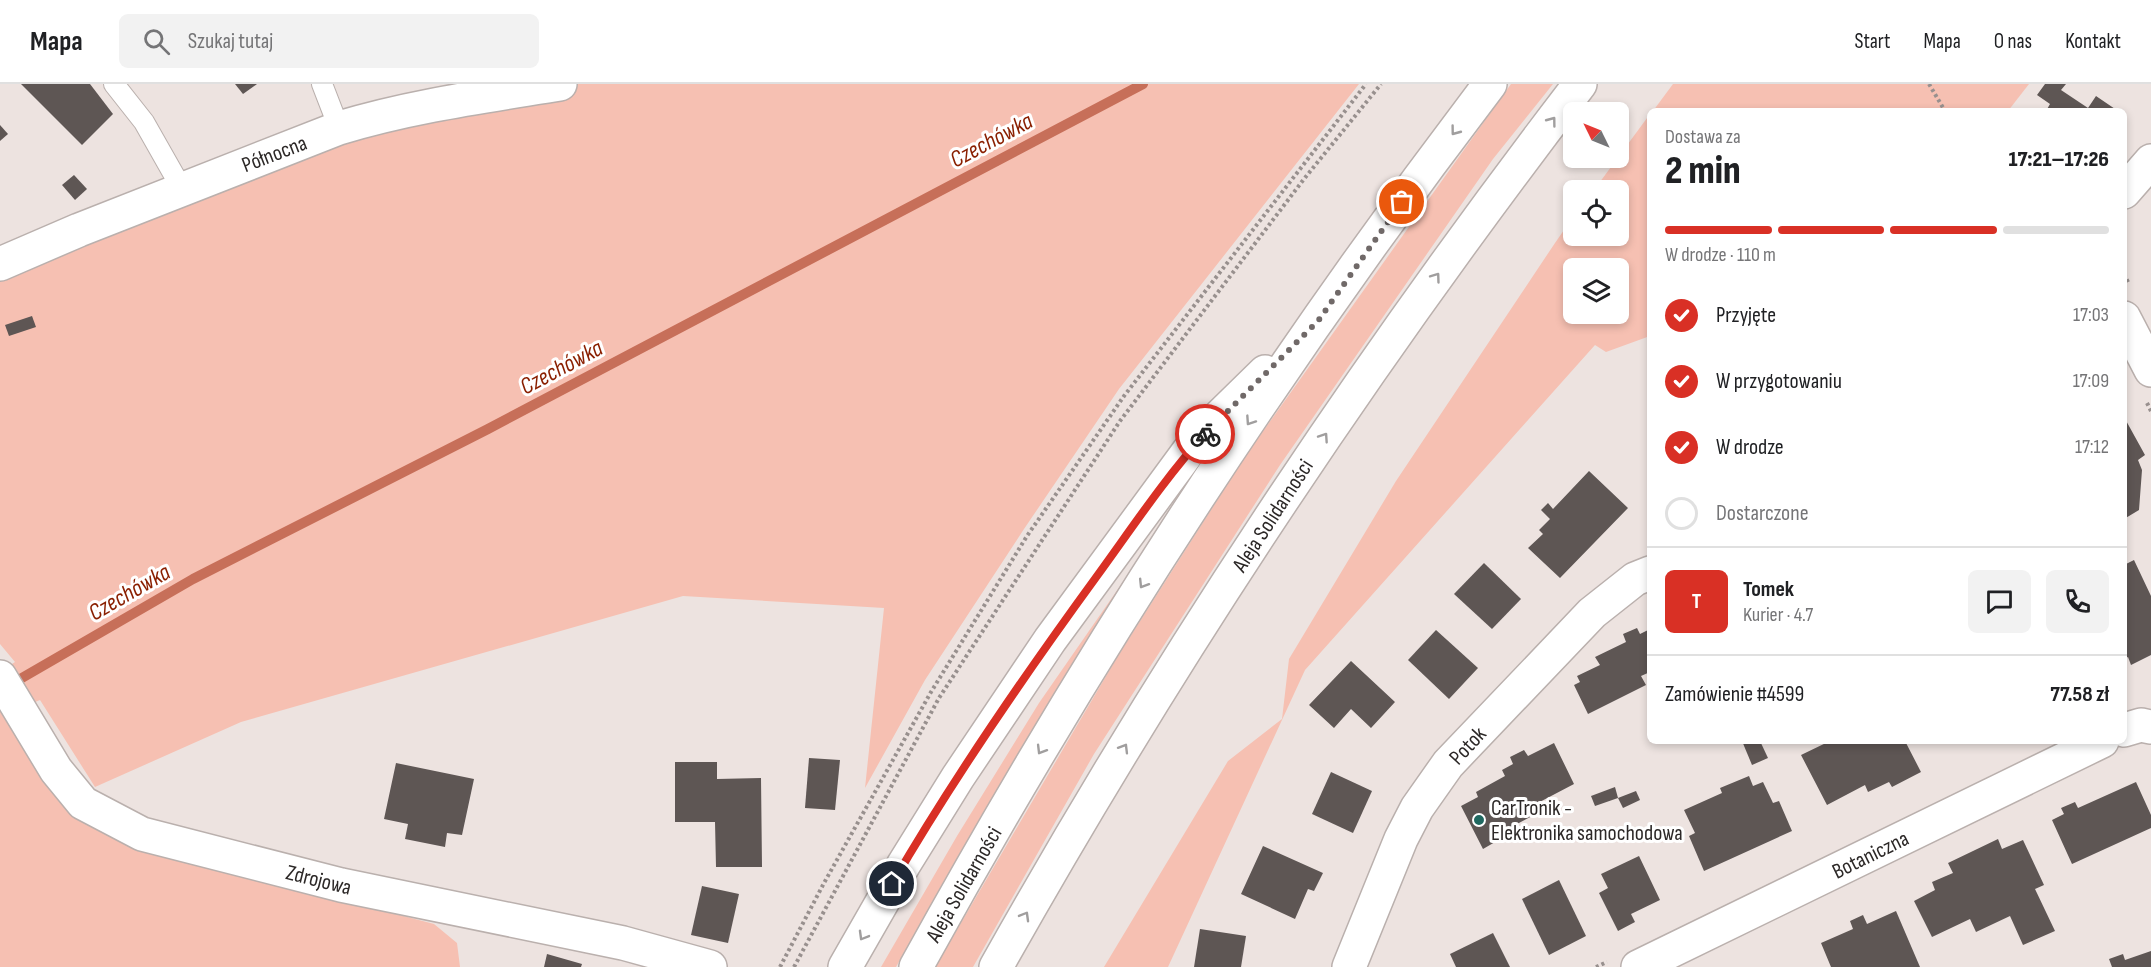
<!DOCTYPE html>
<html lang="pl">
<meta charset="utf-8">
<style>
:root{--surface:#fff;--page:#f2f2f2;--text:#202124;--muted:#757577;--line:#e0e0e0;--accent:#d93025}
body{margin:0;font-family:"Sofia Sans Condensed",sans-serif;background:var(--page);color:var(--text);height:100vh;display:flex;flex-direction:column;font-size:22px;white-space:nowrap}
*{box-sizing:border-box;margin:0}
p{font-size:20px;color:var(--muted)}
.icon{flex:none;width:33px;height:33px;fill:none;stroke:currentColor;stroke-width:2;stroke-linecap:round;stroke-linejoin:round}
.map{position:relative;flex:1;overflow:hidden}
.panel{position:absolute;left:1647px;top:24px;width:480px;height:636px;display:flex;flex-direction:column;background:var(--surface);border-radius:9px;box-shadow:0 3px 9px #0003}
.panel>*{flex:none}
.needle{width:39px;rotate:313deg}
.tools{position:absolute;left:1563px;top:18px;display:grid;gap:12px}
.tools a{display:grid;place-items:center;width:66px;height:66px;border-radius:9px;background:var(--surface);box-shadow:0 3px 9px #0003;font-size:30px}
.pin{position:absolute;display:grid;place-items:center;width:51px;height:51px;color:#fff;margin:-26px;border:3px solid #fff;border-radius:50%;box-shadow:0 2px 6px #0007}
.courier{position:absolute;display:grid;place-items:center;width:60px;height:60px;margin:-30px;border:4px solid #d93025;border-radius:50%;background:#fff;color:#222;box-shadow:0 2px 8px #0007}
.headline em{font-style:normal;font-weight:800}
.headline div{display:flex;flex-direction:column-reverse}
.headline{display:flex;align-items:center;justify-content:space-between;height:102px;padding:0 18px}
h1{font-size:39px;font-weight:800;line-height:45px}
.bar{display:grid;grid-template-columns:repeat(4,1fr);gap:9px 6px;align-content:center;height:72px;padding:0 18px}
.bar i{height:8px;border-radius:4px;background:var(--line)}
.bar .current{background:var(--accent)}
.bar p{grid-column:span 4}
.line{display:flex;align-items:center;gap:15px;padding:0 18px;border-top:2px solid var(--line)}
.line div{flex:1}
.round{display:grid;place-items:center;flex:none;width:63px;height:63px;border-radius:9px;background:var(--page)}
ol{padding:0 18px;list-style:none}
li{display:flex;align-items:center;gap:18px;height:66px}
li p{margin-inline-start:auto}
li .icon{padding:6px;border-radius:50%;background:var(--accent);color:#fff;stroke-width:4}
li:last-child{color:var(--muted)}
li i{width:33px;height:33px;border:3px solid var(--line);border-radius:50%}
header{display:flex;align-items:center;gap:36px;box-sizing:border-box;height:84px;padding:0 30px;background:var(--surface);border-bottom:2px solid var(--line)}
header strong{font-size:28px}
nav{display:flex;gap:33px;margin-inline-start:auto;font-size:21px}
.search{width:420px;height:54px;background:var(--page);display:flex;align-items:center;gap:15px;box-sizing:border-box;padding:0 21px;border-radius:9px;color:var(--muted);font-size:22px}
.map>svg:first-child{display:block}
.green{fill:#f6c0b2;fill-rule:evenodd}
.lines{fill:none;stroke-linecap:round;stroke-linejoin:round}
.stream{stroke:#c76f59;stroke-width:10}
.building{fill:#5e5654}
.lane-casing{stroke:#bab0ad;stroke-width:22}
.street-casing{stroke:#bab0ad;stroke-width:36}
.primary-casing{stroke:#bab0ad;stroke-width:36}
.path{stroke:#98908e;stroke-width:4;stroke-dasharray:3 3;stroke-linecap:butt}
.lane{stroke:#fff;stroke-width:20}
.street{stroke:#fff;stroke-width:33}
.primary{stroke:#fff;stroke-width:33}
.oneway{stroke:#a09e9e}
.done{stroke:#706968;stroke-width:6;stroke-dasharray:0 10.8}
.route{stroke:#d93025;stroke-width:8}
.poi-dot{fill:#1f6860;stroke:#fff;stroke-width:2}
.labels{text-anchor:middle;stroke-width:6;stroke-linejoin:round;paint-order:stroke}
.street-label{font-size:22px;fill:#2c2827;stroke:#fff}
.poi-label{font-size:22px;fill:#2c2827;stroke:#fff;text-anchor:start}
.water-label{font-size:24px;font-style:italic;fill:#8a1f00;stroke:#fff}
</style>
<header>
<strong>Mapa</strong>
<div class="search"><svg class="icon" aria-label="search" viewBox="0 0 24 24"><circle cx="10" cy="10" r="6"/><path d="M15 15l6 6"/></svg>Szukaj tutaj</div>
<nav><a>Start</a><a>Mapa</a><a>O nas</a><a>Kontakt</a></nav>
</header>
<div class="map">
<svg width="2151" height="883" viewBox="0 0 2151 883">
<rect width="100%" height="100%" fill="#ede3e0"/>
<g class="green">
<polygon points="565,0 1359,0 1119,305 1024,445 925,596 865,704 884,524 683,512 241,638 95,703 40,616 7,630 145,764 434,840 457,859 460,883 0,883 0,588 15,578 0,560 0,192 356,44"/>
<polygon points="1511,0 1553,0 1493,75 1280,381 1094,670 973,883 935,883 1119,570 1246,371"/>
<polygon points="1673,0 2029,0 2008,27 1653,27"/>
<path d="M1650 30V252L1606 268 1595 261 1305 586 1168 883H1104L1228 677 1282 635 1289 575 1396 397 1555 159 1573 133 1574 152H1618V106H1594ZM1574 184H1618V230H1574Z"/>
<polygon points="1125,495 932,819 896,883 881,883 957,752 1039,619"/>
</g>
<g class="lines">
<polyline class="stream" points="8,602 193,495 488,345 1143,0"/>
</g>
<g class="building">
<polygon points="21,0 90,0 113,30 82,61"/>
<polygon points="235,0 257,0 243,10"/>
<polygon points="2045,0 2066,0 2061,6 2088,24 2096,12 2118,27 2046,27 2050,20 2037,11"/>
<polygon points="0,41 8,50 0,57"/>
<polygon points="74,91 87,105 75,116 62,101"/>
<polygon points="32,232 36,243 9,252 5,241"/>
<polygon points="2124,333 2145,371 2138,376 2142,386 2139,426 2124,435"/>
<polygon points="1589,387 1628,424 1560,494 1528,464 1543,450 1539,446 1550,435 1541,426 1548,419 1553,425"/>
<polygon points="2134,476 2151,512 2151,571 2131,581 2128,573 2124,575 2124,481"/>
<polygon points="1484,479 1521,515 1492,545 1454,510"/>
<polygon points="1637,544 1640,550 1650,545 1650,588 1641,592 1646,601 1588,630 1574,601 1580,598 1577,592 1600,581 1595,573 1626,558 1623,550"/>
<polygon points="1436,546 1478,584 1449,615 1408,576"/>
<polygon points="1351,577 1395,618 1371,644 1351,625 1334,644 1309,621"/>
<polygon points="1742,657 1760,657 1768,674 1752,681"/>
<polygon points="1830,657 1905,657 1921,688 1892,703 1889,698 1868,708 1865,701 1827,721 1801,671"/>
<polygon points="1554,659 1574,700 1534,721 1538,729 1500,749 1502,754 1483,765 1461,722 1478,713 1476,708 1505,692 1502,686 1513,680 1510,673 1524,666 1528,672"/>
<polygon points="809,674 840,676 835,726 805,724"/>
<polygon points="675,678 717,678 717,695 761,694 762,783 716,783 715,738 675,738"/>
<polygon points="396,679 474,695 462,751 447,749 445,763 405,755 408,740 384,735"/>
<polygon points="1331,688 1372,707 1353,749 1312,730"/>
<polygon points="1749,692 1753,702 1763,698 1773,719 1779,717 1792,747 1704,787 1689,752 1695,749 1684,726 1722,709 1720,704"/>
<polygon points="2136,698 2151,731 2151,744 2072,780 2052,736 2064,730 2061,724 2075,718 2078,724"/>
<polygon points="1615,703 1618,714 1595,722 1591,712"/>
<polygon points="1636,707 1640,716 1623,724 1618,714"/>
<polygon points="1998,755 2002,765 2023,756 2044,801 2035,805 2055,847 2023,861 2010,832 1976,848 1970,835 1932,853 1914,817 1935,806 1932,798 1953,789 1948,779"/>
<polygon points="1263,762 1323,789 1314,807 1308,805 1295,835 1241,810"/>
<polygon points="1639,772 1660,816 1631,830 1635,838 1618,847 1599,809 1608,804 1601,790"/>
<polygon points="1559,796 1586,852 1549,871 1522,815"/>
<polygon points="702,802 739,810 728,859 691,851"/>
<polygon points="1896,827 1920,883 1831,883 1821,859 1853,845 1850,837 1863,831 1867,840"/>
<polygon points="1200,845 1246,852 1241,883 1194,883"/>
<polygon points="1493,849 1510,883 1456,883 1450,870"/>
<polygon points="2151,867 2151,883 2112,883 2109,875 2123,870 2125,876"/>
<polygon points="547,870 582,880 581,883 544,883"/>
</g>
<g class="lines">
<defs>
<g id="lane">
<polyline points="114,0 144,38 182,105"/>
<polyline points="322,0 339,44"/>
</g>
<g id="street">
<polyline points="2124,108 2151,77"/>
<path d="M0 180 79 146 339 44C411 22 486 12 560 0"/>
<polyline points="2124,234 2151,286"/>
<polyline points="0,593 56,686 83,719 142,750 341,801 623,859 710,883"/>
<polyline points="2124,646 2141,641 2151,643"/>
<polyline points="1349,883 1401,755 1417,724 1448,680 1592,529 1635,495 1650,489"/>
<polyline points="1638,883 2102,657"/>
</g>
<g id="primary">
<polyline points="845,883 904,780 958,693 1050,556 1188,368 1219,333 1265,288"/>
<path d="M916 883C1085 576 1277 279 1490 0"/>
<path d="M996 883C1169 575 1365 280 1580 0"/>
</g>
</defs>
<use href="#lane" class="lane-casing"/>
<use href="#street" class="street-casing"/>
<use href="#primary" class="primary-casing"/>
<g class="path">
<polyline points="1929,0 1945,27"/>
<polyline points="2124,190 2129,200"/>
<polyline points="2147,319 2151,327"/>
<polyline points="780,883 824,799 931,608 1027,452 1124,312 1366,0"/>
<polyline points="794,883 939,614 1120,337 1304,95 1381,0"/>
<polyline points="1596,883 1607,878"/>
</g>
<use href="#lane" class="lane"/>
<use href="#street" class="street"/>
<use href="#primary" class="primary"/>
</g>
<defs><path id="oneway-chevron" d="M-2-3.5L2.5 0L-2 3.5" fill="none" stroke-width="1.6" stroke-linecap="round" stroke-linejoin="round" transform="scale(1.5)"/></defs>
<g class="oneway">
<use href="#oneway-chevron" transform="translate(1552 37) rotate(-53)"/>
<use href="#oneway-chevron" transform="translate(1455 47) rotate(127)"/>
<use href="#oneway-chevron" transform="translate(1436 193) rotate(-54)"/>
<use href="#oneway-chevron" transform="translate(1250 337) rotate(124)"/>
<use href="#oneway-chevron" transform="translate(1324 353) rotate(-56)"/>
<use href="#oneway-chevron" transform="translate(1143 500) rotate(122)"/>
<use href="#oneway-chevron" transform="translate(1124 664) rotate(-59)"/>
<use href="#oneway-chevron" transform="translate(1041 666) rotate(121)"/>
<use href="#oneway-chevron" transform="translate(1025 832) rotate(-60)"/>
<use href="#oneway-chevron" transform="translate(863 852) rotate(120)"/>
</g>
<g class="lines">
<polyline class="done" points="1205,350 1318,237 1402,118"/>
<path class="route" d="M892 800C954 693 1024 592 1097 492 1132 444 1165 394 1205 350"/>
</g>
<circle class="poi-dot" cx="1479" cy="736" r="6"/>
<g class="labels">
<g class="street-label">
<text transform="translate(274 69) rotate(-21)" y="8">Północna</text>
<text transform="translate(1272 431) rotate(-57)" y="8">Aleja Solidarności</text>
<text transform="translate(1467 661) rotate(-47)" y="8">Potok</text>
<text transform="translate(1870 770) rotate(-26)" y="8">Botaniczna</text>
<text transform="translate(319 795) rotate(14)" y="8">Zdrojowa</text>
<text transform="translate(963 800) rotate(-60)" y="8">Aleja Solidarności</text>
</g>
<g class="poi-label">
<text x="1491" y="731">CarTronik -<tspan x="1491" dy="25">Elektronika samochodowa</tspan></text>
</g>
<g class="water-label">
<text transform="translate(991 56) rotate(-28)" y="8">Czechówka</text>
<text transform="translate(561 283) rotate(-28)" y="8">Czechówka</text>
<text transform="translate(129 508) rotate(-30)" y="8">Czechówka</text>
</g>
</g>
</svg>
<div class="tools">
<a><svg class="needle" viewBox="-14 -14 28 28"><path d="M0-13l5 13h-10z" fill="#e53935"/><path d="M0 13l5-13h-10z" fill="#757577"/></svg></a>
<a><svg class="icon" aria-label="locate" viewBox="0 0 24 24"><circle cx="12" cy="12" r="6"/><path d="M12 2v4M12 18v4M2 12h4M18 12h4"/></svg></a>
<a><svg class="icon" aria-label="layers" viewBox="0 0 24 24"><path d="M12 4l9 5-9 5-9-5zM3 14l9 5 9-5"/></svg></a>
</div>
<div class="pin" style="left:1402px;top:118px;background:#ea580c"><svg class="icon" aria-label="bag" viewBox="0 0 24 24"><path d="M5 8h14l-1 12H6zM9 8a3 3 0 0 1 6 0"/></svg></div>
<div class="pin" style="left:892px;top:800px;background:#1f2937"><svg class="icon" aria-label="home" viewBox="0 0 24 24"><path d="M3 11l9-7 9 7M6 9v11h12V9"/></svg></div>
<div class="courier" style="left:1205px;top:350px"><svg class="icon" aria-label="bike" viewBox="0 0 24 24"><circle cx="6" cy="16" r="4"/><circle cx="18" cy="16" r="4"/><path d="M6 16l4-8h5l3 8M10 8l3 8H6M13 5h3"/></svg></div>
<section class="panel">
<div class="headline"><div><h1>2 min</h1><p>Dostawa za</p></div><em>17:21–17:26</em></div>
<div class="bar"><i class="current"></i><i class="current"></i><i class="current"></i><i></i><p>W drodze · 110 m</p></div>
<ol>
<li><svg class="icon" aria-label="check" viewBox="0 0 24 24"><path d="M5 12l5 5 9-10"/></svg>Przyjęte<p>17:03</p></li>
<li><svg class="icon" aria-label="check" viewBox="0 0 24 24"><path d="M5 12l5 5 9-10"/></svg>W przygotowaniu<p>17:09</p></li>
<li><svg class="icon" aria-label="check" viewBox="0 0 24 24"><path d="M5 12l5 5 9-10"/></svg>W drodze<p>17:12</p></li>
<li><i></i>Dostarczone</li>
</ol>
<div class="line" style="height:108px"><b class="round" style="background:var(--accent);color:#fff">T</b><div><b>Tomek</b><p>Kurier · 4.7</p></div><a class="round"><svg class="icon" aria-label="chat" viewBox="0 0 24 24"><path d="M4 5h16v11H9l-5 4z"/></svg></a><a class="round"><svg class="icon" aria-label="phone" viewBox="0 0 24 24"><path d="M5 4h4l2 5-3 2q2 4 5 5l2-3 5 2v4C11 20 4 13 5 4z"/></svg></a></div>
<div class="line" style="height:78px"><div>Zamówienie #4599</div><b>77.58 zł</b></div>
</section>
</div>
